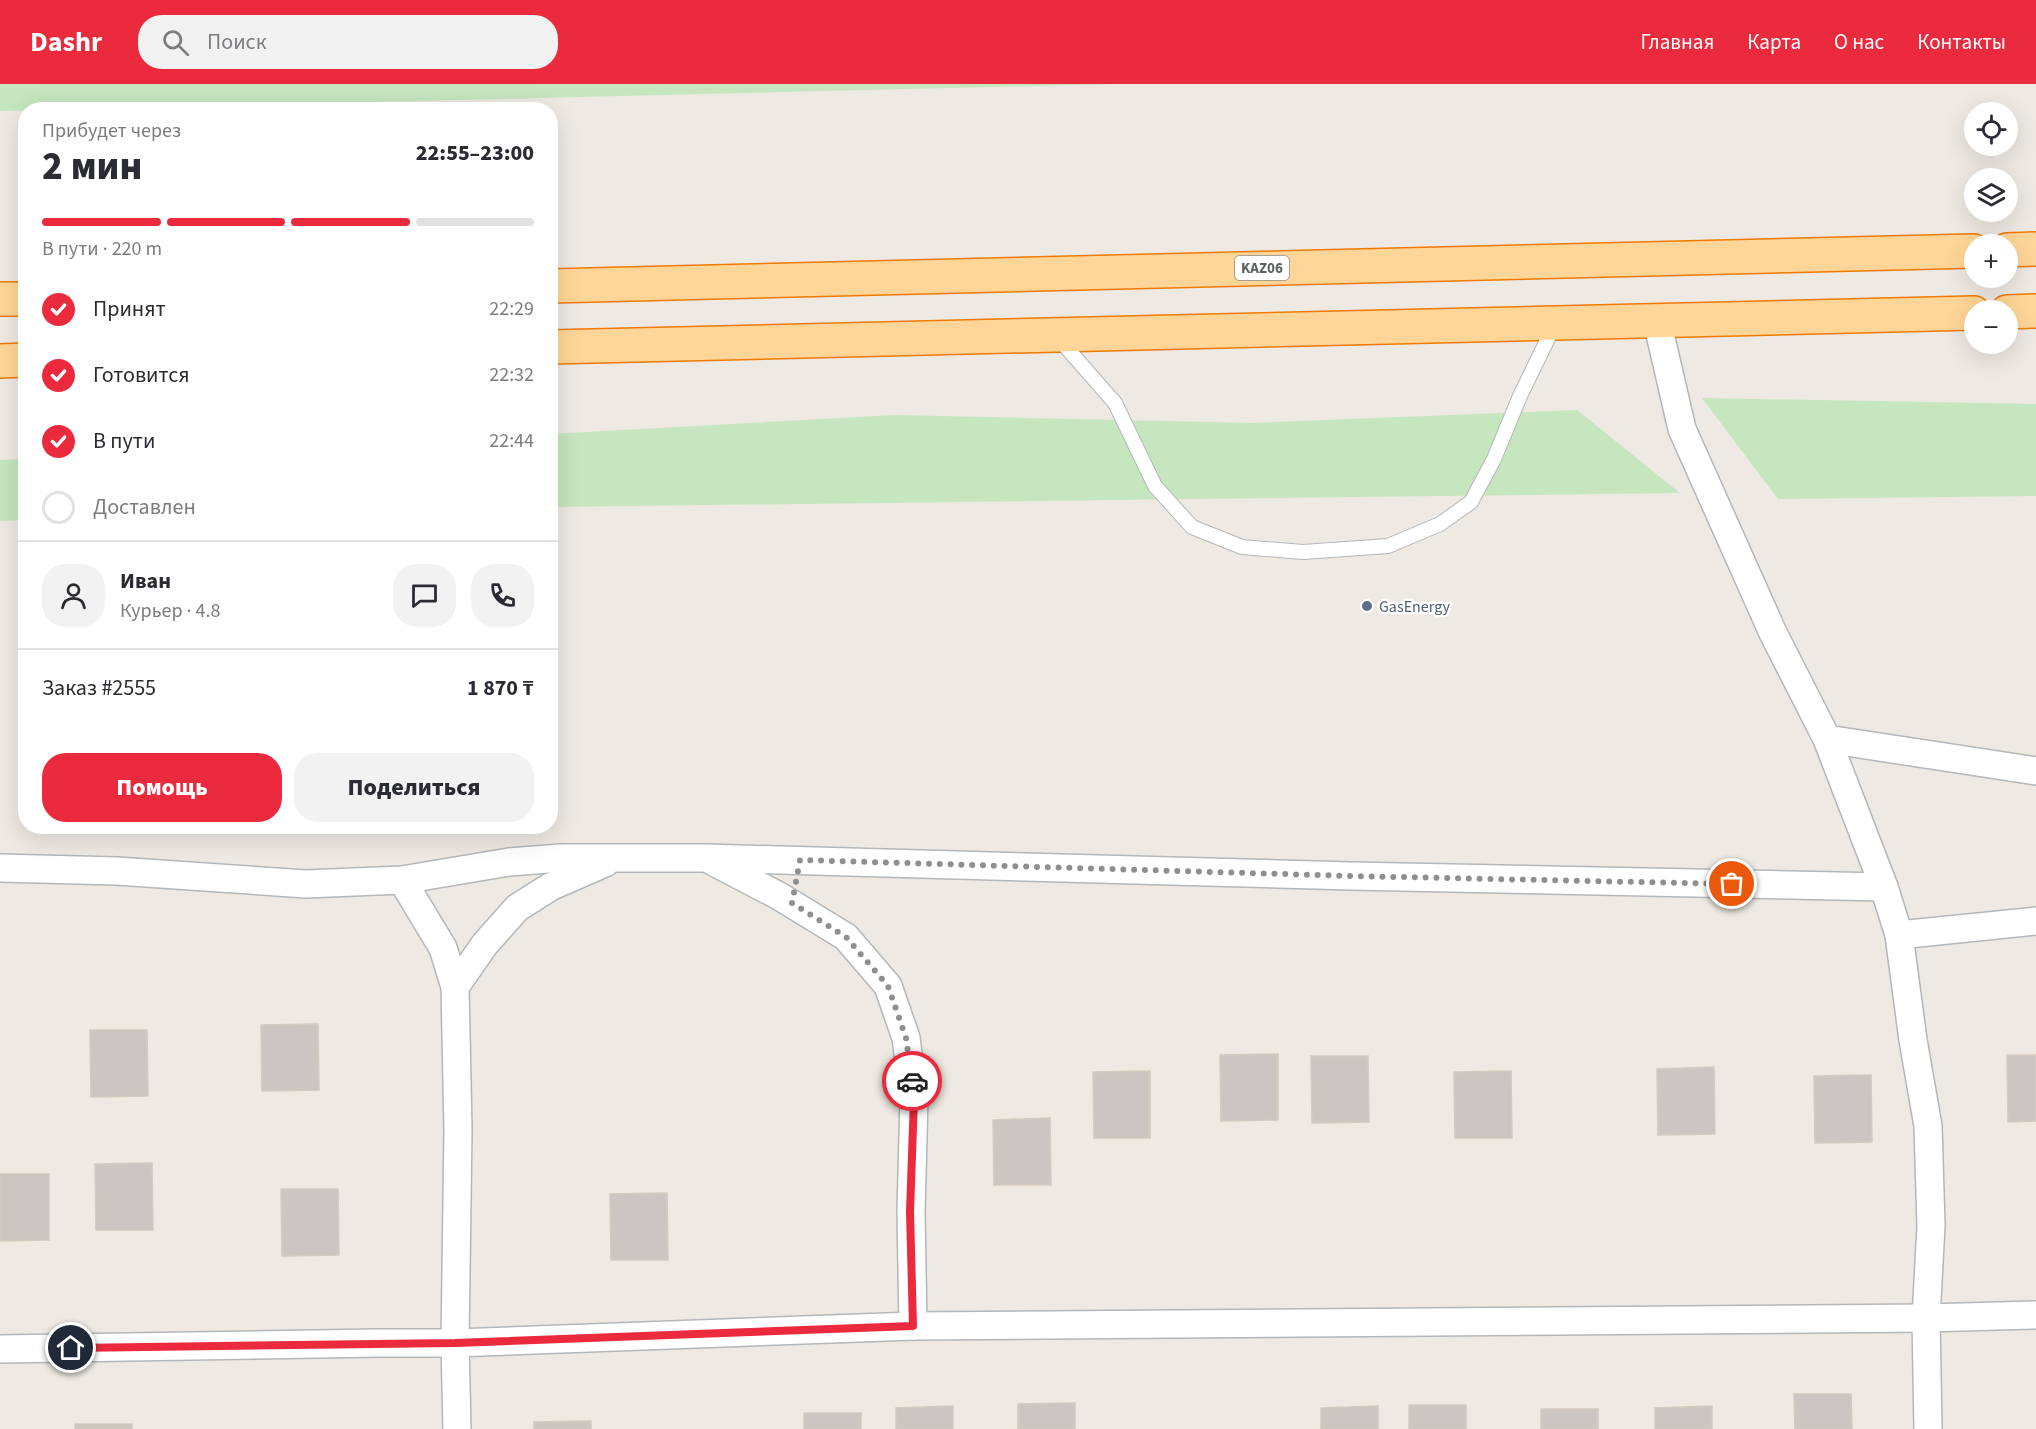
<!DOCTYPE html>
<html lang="ru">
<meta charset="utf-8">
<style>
:root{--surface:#fff;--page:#f2f2f3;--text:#2b2b33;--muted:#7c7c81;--line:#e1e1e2;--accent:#ec2a3d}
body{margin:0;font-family:"Source Sans 3",sans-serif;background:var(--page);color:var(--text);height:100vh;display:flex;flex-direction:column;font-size:22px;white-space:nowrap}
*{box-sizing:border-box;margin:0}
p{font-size:20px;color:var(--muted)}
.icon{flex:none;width:33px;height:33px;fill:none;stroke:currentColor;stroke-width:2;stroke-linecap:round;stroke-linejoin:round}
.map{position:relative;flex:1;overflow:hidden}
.sheet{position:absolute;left:18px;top:18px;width:540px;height:732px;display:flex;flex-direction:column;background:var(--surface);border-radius:24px;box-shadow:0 6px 24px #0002}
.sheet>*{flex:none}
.fabs{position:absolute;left:1964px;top:18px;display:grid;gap:12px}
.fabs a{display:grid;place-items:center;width:54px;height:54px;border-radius:50%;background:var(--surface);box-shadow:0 6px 24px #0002;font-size:30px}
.pin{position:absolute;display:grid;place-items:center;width:51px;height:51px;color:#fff;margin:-26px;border:3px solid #fff;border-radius:50%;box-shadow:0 2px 6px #0007}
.courier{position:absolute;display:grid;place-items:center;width:60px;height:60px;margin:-30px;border:4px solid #ec2a3d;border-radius:50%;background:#fff;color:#222;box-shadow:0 2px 8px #0007}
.overview em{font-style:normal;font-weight:800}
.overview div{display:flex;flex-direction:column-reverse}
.overview{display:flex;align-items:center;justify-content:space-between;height:102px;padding:0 24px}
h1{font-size:39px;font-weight:800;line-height:45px}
.bar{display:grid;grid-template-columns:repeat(4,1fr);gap:9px 6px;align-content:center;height:72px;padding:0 24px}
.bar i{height:8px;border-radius:4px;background:var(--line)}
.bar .active{background:var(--accent)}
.bar p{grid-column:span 4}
.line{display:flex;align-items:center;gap:15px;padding:0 24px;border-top:2px solid var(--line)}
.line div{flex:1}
.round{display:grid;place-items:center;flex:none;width:63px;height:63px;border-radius:24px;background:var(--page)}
ol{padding:0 24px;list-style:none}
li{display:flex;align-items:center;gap:18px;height:66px}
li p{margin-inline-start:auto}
li .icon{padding:6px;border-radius:50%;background:var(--accent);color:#fff;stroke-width:4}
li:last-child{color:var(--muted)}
li i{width:33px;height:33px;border:3px solid var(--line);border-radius:50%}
.primary-button{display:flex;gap:12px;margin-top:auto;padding:12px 24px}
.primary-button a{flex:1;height:69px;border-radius:24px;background:var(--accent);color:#fff;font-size:24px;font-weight:800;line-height:69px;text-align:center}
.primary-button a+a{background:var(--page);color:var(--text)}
header{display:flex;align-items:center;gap:36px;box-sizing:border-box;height:84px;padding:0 30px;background:var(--accent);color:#fff}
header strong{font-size:28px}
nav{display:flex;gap:33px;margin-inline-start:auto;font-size:21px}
.search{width:420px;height:54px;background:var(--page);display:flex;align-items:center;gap:15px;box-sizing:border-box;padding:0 21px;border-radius:24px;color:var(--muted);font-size:22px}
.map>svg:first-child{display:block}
.green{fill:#c5e6be}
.building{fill:#cbc6c1;stroke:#d3cac0;stroke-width:1.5}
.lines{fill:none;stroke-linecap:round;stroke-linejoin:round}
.service-casing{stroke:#b3b7ba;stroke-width:16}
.minor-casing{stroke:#b3b7ba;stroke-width:30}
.trunk-casing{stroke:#f07a00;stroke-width:36}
.service{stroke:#fff;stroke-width:14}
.minor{stroke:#fff;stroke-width:27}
.trunk{stroke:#ffd697;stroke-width:33}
.done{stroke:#8e908f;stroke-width:6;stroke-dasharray:0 10.8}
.route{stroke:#ec2a3d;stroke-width:8}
.service-dot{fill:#5c6f8a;stroke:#fff;stroke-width:2}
.labels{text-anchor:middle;stroke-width:5;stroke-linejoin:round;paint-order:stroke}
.shield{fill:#fff;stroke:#8c9092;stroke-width:1.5}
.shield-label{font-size:15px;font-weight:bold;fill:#5b6063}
.service-label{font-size:16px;fill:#4e5e75;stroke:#fff;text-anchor:start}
</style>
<header>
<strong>Dashr</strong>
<div class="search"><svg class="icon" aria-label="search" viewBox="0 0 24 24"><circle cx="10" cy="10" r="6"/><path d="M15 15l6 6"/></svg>Поиск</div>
<nav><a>Главная</a><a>Карта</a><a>О нас</a><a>Контакты</a></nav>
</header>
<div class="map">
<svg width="2036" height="1345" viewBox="0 0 2036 1345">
<rect width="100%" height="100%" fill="#eee9e2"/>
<g class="green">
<polygon points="0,0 1114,0 0,27"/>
<polygon points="1702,314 2036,320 2036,412 1778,415"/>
<polygon points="1577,326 1680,409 551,423 550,350 895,331 1253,339"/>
<polygon points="25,375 25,436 0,437 0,376"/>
</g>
<g class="building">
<polygon points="318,940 319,1006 262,1007 261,941"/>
<polygon points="90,946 147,946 148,1012 91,1013"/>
<polygon points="1278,970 1278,1036 1221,1037 1220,971"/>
<polygon points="2007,971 2036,971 2036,1037 2008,1038"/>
<polygon points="1311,972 1368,972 1369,1038 1312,1039"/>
<polygon points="1714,983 1715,1050 1658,1051 1657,985"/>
<polygon points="1150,987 1150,1054 1094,1054 1093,988"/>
<polygon points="1511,987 1512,1054 1455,1054 1454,988"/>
<polygon points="1871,991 1872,1058 1815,1059 1814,992"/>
<polygon points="1050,1034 1051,1101 994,1101 993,1036"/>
<polygon points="152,1079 153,1146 96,1146 95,1080"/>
<polygon points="0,1090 49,1090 49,1156 0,1157"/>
<polygon points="281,1105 338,1105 339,1171 282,1172"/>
<polygon points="667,1109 668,1176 611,1176 610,1110"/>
<polygon points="1794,1310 1851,1310 1852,1345 1795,1345"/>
<polygon points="1075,1319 1075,1345 1018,1345 1018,1320"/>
<rect x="1409" y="1321" width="57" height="24"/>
<polygon points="953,1322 953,1345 896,1345 896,1324"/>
<polygon points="1378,1322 1378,1345 1321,1345 1321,1324"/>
<polygon points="1712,1322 1712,1345 1655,1345 1655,1324"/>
<rect x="1541" y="1325" width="57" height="20"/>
<rect x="804" y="1329" width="57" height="16"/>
<polygon points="591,1337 591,1345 534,1345 534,1338"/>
<rect x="75" y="1340" width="57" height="5"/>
</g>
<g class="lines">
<defs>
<polyline id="service" points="1059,255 1115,319 1155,402 1192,443 1242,463 1303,468 1388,462 1440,440 1471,418 1494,375 1520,312 1555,240"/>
<g id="minor">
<polyline points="1657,237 1682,345 1773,549 1827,655 2036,687"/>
<polyline points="1827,655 1884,803 1899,851 1913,956 1928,1042 1931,1142 1926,1234 1928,1345"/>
<polyline points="712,777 779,812 846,853 888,902 906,954 914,1014 911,1128 913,1242"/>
<polyline points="0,784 117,787 306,800 402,796 509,778 561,774 705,774 1351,792 1884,803"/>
<polyline points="402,796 443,864 455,903 458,1045 455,1259 457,1345"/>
<polyline points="1899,851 2036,837"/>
<polyline points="455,903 485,860 517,824 550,803 605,779"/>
<polyline points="0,1265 378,1259 455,1259 913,1242 1926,1234 2036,1231"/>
</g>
<g id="trunk">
<polyline points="2007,166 2036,165"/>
<polyline points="550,202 1974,167"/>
<polyline points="0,215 26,215"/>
<polyline points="2007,228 2036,227"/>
<polyline points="550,263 1974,229"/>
<polyline points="0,277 26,276"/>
</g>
</defs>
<use href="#service" class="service-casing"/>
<use href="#minor" class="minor-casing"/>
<use href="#trunk" class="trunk-casing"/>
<use href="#service" class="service"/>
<use href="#minor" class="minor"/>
<use href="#trunk" class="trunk"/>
</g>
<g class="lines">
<polyline class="done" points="912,997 906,954 888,902 846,853 792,819 800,776 1351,792 1732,800"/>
<polyline class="route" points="71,1264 455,1259 913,1242 910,1128 914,1014 912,997"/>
</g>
<circle class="service-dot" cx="1367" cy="522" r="6"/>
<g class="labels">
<rect class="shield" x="1235" y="172" width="54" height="24" rx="4.5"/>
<g class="shield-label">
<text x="1262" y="189">KАZ06</text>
</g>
<g class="service-label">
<text x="1379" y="528">GasEnergy</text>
</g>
</g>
</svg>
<div class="fabs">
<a><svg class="icon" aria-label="locate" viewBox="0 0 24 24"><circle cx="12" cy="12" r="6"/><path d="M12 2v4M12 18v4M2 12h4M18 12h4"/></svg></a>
<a><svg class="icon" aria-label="layers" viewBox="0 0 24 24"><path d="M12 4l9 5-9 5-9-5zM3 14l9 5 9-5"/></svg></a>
<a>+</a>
<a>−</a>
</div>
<div class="pin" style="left:1732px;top:800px;background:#ea580c"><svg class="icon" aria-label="bag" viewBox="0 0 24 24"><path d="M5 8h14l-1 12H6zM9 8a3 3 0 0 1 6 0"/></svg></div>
<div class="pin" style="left:71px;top:1264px;background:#1f2937"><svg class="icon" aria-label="home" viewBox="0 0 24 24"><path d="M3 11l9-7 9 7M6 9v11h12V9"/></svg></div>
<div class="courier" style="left:912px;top:997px"><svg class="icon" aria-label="car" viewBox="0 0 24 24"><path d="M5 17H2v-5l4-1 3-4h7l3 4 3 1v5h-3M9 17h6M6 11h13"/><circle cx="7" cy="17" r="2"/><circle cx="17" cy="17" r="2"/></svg></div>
<section class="sheet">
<div class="overview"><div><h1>2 мин</h1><p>Прибудет через</p></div><em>22:55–23:00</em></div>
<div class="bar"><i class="active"></i><i class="active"></i><i class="active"></i><i></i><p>В пути · 220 m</p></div>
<ol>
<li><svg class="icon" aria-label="check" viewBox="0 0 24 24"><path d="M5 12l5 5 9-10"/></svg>Принят<p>22:29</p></li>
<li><svg class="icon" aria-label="check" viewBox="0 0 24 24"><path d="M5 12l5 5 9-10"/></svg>Готовится<p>22:32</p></li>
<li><svg class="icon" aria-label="check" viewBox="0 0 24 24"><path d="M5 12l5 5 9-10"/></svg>В пути<p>22:44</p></li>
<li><i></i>Доставлен</li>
</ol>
<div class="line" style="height:108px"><a class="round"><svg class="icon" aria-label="person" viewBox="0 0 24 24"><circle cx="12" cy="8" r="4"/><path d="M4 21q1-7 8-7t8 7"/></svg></a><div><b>Иван</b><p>Курьер · 4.8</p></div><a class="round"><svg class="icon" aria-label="chat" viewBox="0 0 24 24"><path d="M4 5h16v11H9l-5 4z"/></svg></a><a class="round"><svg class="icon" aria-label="phone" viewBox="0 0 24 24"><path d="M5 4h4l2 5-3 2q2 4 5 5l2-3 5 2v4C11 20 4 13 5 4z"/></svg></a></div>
<div class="line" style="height:78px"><div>Заказ #2555</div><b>1 870 ₸</b></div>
<div class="primary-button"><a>Помощь</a><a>Поделиться</a></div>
</section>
</div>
